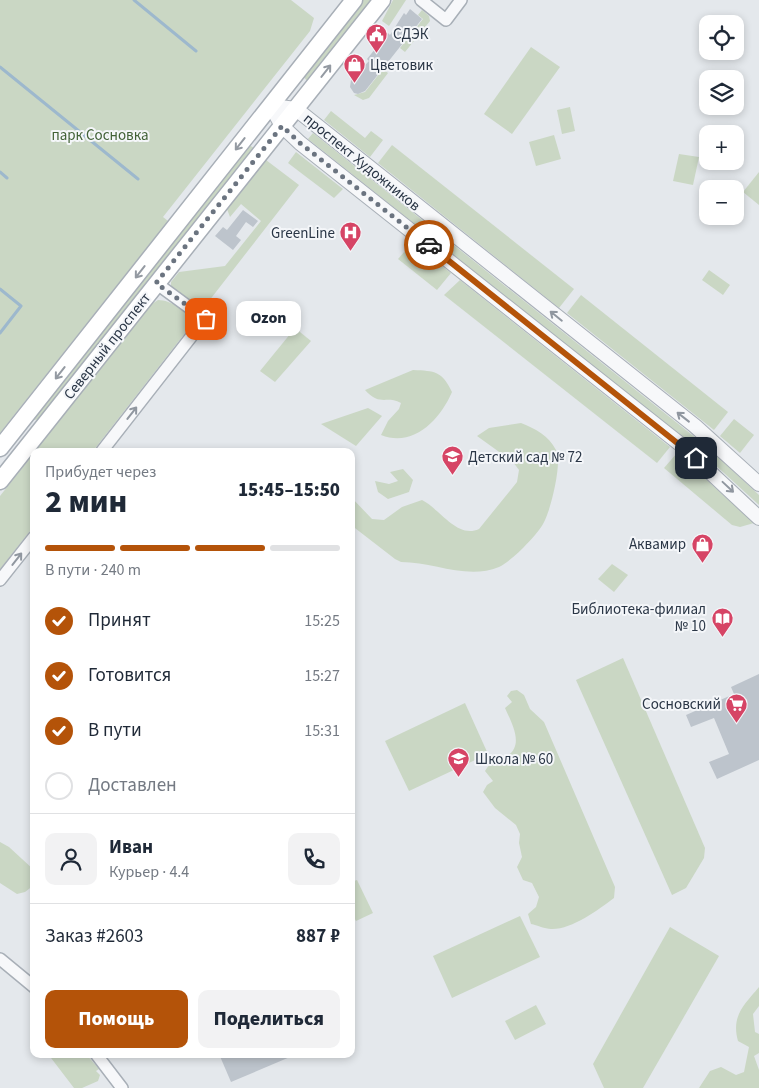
<!DOCTYPE html>
<html lang="ru">
<meta charset="utf-8">
<style>
:root{--surface:#fff;--page:#f2f2f3;--text:#1f2937;--muted:#747a83;--line:#e0e1e3;--accent:#b45309}
body{margin:0;font-family:"Source Sans 3",sans-serif;background:var(--page);color:var(--text);height:100vh;display:flex;flex-direction:column;font-size:19px;white-space:nowrap}
*{box-sizing:border-box;margin:0}
p{font-size:16px;color:var(--muted)}
.icon{flex:none;width:28px;height:28px;fill:none;stroke:currentColor;stroke-width:2;stroke-linecap:round;stroke-linejoin:round}
.map{position:relative;flex:1;overflow:hidden}
.panel{position:absolute;left:30px;top:448px;width:325px;height:610px;display:flex;flex-direction:column;background:var(--surface);border-radius:10px;box-shadow:0 2px 8px #0003}
.panel>*{flex:none}
.controls{position:absolute;left:699px;top:15px;display:grid;gap:10px}
.controls a{display:grid;place-items:center;width:45px;height:45px;border-radius:10px;background:var(--surface);box-shadow:0 2px 8px #0003;font-size:25px}
.pin{position:absolute;display:grid;place-items:center;width:42px;height:42px;color:#fff;margin:-21px;border-radius:10px;box-shadow:0 2px 8px #0006}
.courier{position:absolute;display:grid;place-items:center;width:50px;height:50px;margin:-25px;border:4px solid #b45309;border-radius:50%;background:#fff;color:#222;box-shadow:0 1px 6px #0007}
.bubble{position:absolute;height:35px;border-radius:10px;background:var(--surface);box-shadow:0 2px 8px #0003;font-size:16px;font-weight:800;line-height:35px;text-align:center}
.overview em{font-style:normal;font-weight:800}
.overview div{display:flex;flex-direction:column-reverse}
.overview{display:flex;align-items:center;justify-content:space-between;height:85px;padding:0 15px}
h1{font-size:32px;font-weight:800;line-height:38px}
.bar{display:grid;grid-template-columns:repeat(4,1fr);gap:8px 5px;align-content:center;height:60px;padding:0 15px}
.bar i{height:6px;border-radius:4px;background:var(--line)}
.bar .current{background:var(--accent)}
.bar p{grid-column:span 4}
.line{display:flex;align-items:center;gap:12px;padding:0 15px;border-top:1px solid var(--line)}
.line div{flex:1}
.round{display:grid;place-items:center;flex:none;width:52px;height:52px;border-radius:10px;background:var(--page)}
ol{padding:0 15px;list-style:none}
li{display:flex;align-items:center;gap:15px;height:55px}
li p{margin-inline-start:auto}
li .icon{padding:5px;border-radius:50%;background:var(--accent);color:#fff;stroke-width:4}
li:last-child{color:var(--muted)}
li i{width:28px;height:28px;border:2px solid var(--line);border-radius:50%}
.button{display:flex;gap:10px;margin-top:auto;padding:10px 15px}
.button a{flex:1;height:58px;border-radius:10px;background:var(--accent);color:#fff;font-size:20px;font-weight:800;line-height:58px;text-align:center}
.button a+a{background:var(--page);color:var(--text)}
.map>svg:first-child{display:block}
.green{fill:#cad7c4}
.lines{fill:none;stroke-linecap:round;stroke-linejoin:round}
.stream{stroke:#9db8cd;stroke-width:3}
.building{fill:#bdc4cc}
.minor-casing{stroke:#a8afb7;stroke-width:14}
.tertiary-casing{stroke:#a8afb7;stroke-width:16}
.secondary-casing{stroke:#a8afb7;stroke-width:19}
.minor{stroke:#f7f8fa;stroke-width:11}
.tertiary{stroke:#f7f8fa;stroke-width:14}
.secondary{stroke:#fff;stroke-width:16}
.oneway{stroke:#949aa2}
.oneway2{stroke:#9097a0}
.done{stroke:#6b7480;stroke-width:5;stroke-dasharray:0 9}
.route{stroke:#b45309;stroke-width:6}
.labels{text-anchor:middle;stroke-width:4;stroke-linejoin:round;paint-order:stroke}
.poi-label{font-size:15px;fill:#2a3646;stroke:#f4f6f9;text-anchor:start}
.park-label{font-size:15px;fill:#426237;stroke:#f4f6f9}
.street-label{font-size:15px;fill:#2a3646;stroke:#f4f6f9}
</style>
<div class="map">
<svg width="759" height="1088" viewBox="0 0 759 1088">
<rect width="100%" height="100%" fill="#e4e8ec"/>
<g class="green">
<polygon points="0,0 291,0 314,18 310,31 163,217 168,221 0,433"/>
<polygon points="362,0 371,0 307,81 304,77"/>
<polygon points="393,0 406,0 389,26 382,21"/>
<polygon points="422,10 429,16 430,21 405,52 400,48 423,19 418,15"/>
<polygon points="531,47 560,67 512,134 484,114"/>
<polygon points="383,69 388,73 369,98 363,100 354,95 365,92"/>
<polygon points="570,107 575,131 562,134 557,110"/>
<polygon points="331,111 365,138 371,131 383,140 370,157 324,120"/>
<polygon points="313,133 706,446 759,495 759,505 701,452 308,139"/>
<polygon points="554,135 561,159 536,166 529,142"/>
<polygon points="249,145 254,148 40,419 34,420 34,415"/>
<polygon points="392,145 574,289 559,308 378,163"/>
<polygon points="296,152 343,189 334,198 288,163"/>
<polygon points="679,154 699,157 693,185 673,181"/>
<polygon points="266,160 299,185 202,310 171,290 171,282 179,272 225,266 261,221 241,204 230,217 227,209"/>
<polygon points="759,172 759,205 743,192"/>
<polygon points="412,243 451,273 437,290 398,259"/>
<polygon points="709,270 730,285 723,295 702,280"/>
<polygon points="460,280 670,447 657,463 444,295"/>
<polygon points="581,295 728,412 714,430 567,313"/>
<path d="M158 300C171 300 187 311 192 323L189 328 93 451H35L152 304Z"/>
<polygon points="295,328 311,341 275,382 260,371"/>
<path d="M413 370C435 371 442 371 452 392 440 420 413 448 381 435L388 421 399 409 401 403C386 395 380 407 365 390Z"/>
<polygon points="368,408 382,416 356,446 321,424"/>
<polygon points="734,419 754,435 740,453 720,436"/>
<path d="M521 423C536 429 548 435 556 450 563 462 550 513 543 524 536 536 512 561 499 567 467 580 434 562 401 562L395 559 351 525V497L372 519 384 520 402 507 422 500C440 509 457 539 479 529L517 482 519 470 513 462 477 436 489 428Z"/>
<polygon points="34,453 34,526 0,569 0,496"/>
<polygon points="677,453 754,523 740,527 732,525 664,468"/>
<polygon points="403,469 413,480 409,492 388,499 378,492 375,481 389,484 398,481 390,472"/>
<polygon points="612,564 628,575 614,592 598,579"/>
<polygon points="623,658 705,848 704,858 686,888 672,895 576,680"/>
<path d="M517 690 524 695 530 709 544 722 615 887 614 898C598 910 571 930 551 929 545 929 537 925 531 924L528 914 536 907 539 897 532 883 523 880 517 867 522 857 519 843 520 834 516 825 495 808 483 792 487 785 493 781 485 771C494 757 495 763 507 756 525 745 511 722 505 708L512 702 507 696 511 691Z"/>
<polygon points="465,703 488,754 409,791 385,741"/>
<polygon points="0,842 9,847 34,870 34,885 25,892 17,894 0,883"/>
<polygon points="357,880 373,913 356,921 351,912 351,882"/>
<polygon points="520,916 540,957 452,998 433,956"/>
<polygon points="670,927 719,956 643,1088 604,1088 593,1064"/>
<path d="M759 987V1006L753 1014 755 1032 759 1034V1053L754 1056 759 1070V1088H699L710 1071 721 1067 736 1075 744 1072 749 1047 738 1041C731 1016 744 1005 759 987Z"/>
<polygon points="536,1005 546,1024 515,1040 505,1021"/>
<polygon points="48,1054 86,1054 99,1069 96,1071 100,1075 98,1081 82,1088 74,1088"/>
</g>
<g class="lines">
<g class="stream">
<polyline points="134,0 196,51"/>
<polyline points="0,67 138,179"/>
<polyline points="0,172 7,178"/>
<polyline points="0,289 21,306 0,333"/>
</g>
</g>
<g class="building">
<polygon points="410,9 422,19 365,91 358,94 354,93 350,87 351,80 369,61 367,59 388,33 390,35 404,13 406,15"/>
<polygon points="243,210 258,221 253,227 246,222 236,236 241,240 233,250 215,236 223,227 227,230"/>
<polygon points="759,674 759,760 717,779 709,762 729,754 714,718 691,727 686,715 734,694 731,687"/>
<polygon points="219,1054 297,1054 231,1082"/>
</g>
<g class="lines">
<defs>
<g id="minor">
<polyline points="421,0 446,20 461,0"/>
<polyline points="102,451 205,319 156,283"/>
<polyline points="0,580 34,537"/>
<polyline points="0,959 34,987"/>
<polyline points="96,1054 122,1088"/>
</g>
<g id="tertiary">
<polyline points="271,106 282,126 300,143 680,444 759,518"/>
<polyline points="271,106 296,109 695,426 759,484"/>
</g>
<g id="secondary">
<polyline points="0,448 354,0"/>
<polyline points="0,481 382,0"/>
</g>
</defs>
<use href="#minor" class="minor-casing"/>
<use href="#tertiary" class="tertiary-casing"/>
<use href="#secondary" class="secondary-casing"/>
<use href="#minor" class="minor"/>
<use href="#tertiary" class="tertiary"/>
<use href="#secondary" class="secondary"/>
</g>
<defs><path id="oneway-shaft" d="M-6 0H5M1.5-3L5.5 0L1.5 3" fill="none" stroke-width="1.6" stroke-linecap="round" stroke-linejoin="round" transform="scale(1.25)"/></defs>
<g class="oneway">
<use href="#oneway-shaft" transform="translate(326 71) rotate(-52)"/>
<use href="#oneway-shaft" transform="translate(240 144) rotate(128)"/>
<use href="#oneway-shaft" transform="translate(140 272) rotate(128)"/>
<use href="#oneway-shaft" transform="translate(60 373) rotate(128)"/>
</g>
<g class="oneway2">
<use href="#oneway-shaft" transform="translate(556 316) rotate(-141)"/>
<use href="#oneway-shaft" transform="translate(132 413) rotate(-52)"/>
<use href="#oneway-shaft" transform="translate(683 417) rotate(-142)"/>
<use href="#oneway-shaft" transform="translate(728 487) rotate(43)"/>
<use href="#oneway-shaft" transform="translate(17 559) rotate(-52)"/>
</g>
<g class="lines">
<polyline class="done" points="206,319 156,283 282,126 300,143 429,245"/>
<polyline class="route" points="429,245 696,458"/>
</g>
<defs>
<symbol id="civic-pin" viewBox="-11 -11 22 30"><path d="M0 17L-7.5 6A9.5 9.5 0 1 1 7.5 6Z" fill="#d64465" stroke="#f4f6f9"/><path d="M-.6-6.5H3V-4.5H.6V-3L4-1V1h2V6H-6V1h2V-1L-.6-3ZM-1.2 2.5V6h2.4V2.5Z" fill="#fff"/></symbol>
<symbol id="shop-pin" viewBox="-11 -11 22 30"><path d="M0 17L-7.5 6A9.5 9.5 0 1 1 7.5 6Z" fill="#d64465" stroke="#f4f6f9"/><path d="M-5-2.5h2.3a2.7 3.5 0 0 1 5.4 0H5L5.5 6h-11ZM-1.5-2.5h3a1.5 2.3 0 0 0-3 0Z" fill="#fff"/></symbol>
<symbol id="hospital-pin" viewBox="-11 -11 22 30"><path d="M0 17L-7.5 6A9.5 9.5 0 1 1 7.5 6Z" fill="#d64465" stroke="#f4f6f9"/><path d="M-5-5h3v3.5h4V-5h3V5h-3V1.5h-4V5h-3Z" fill="#fff"/></symbol>
<symbol id="school-pin" viewBox="-11 -11 22 30"><path d="M0 17L-7.5 6A9.5 9.5 0 1 1 7.5 6Z" fill="#d64465" stroke="#f4f6f9"/><path d="M0-5L7-2L0 1L-7-2ZM-4 1L0 2.5L4 1V4Q0 6-4 4Z" fill="#fff"/></symbol>
<symbol id="library-pin" viewBox="-11 -11 22 30"><path d="M0 17L-7.5 6A9.5 9.5 0 1 1 7.5 6Z" fill="#d64465" stroke="#f4f6f9"/><path d="M-6-4Q-3-5.5-.7-3.5V5Q-3 3-6 4ZM6-4Q3-5.5 .7-3.5V5Q3 3 6 4Z" fill="#fff"/></symbol>
<symbol id="supermarket-pin" viewBox="-11 -11 22 30"><path d="M0 17L-7.5 6A9.5 9.5 0 1 1 7.5 6Z" fill="#d64465" stroke="#f4f6f9"/><path d="M-6-5.5h2.5l.6 2H6L4.5 2H-2.5L-4.4-4H-6ZM-1.5 3.2a1.3 1.3 0 1 0 .1 0ZM3 3.2a1.3 1.3 0 1 0 .1 0Z" fill="#fff"/></symbol>
</defs>
<g fill-rule="evenodd">
<use href="#civic-pin" x="364" y="22" width="25" height="34"/>
<use href="#shop-pin" x="342" y="52" width="25" height="34"/>
<use href="#hospital-pin" x="338" y="220" width="25" height="34"/>
<use href="#school-pin" x="440" y="444" width="25" height="34"/>
<use href="#shop-pin" x="690" y="532" width="25" height="34"/>
<use href="#library-pin" x="710" y="606" width="25" height="34"/>
<use href="#supermarket-pin" x="724" y="692" width="25" height="34"/>
<use href="#school-pin" x="446" y="746" width="25" height="34"/>
</g>
<g class="labels">
<g class="poi-label">
<text x="393" y="39">СДЭК</text>
<text x="370" y="70">Цветовик</text>
<text x="335" y="238" text-anchor="end">GreenLine</text>
<text x="468" y="462">Детский сад № 72</text>
<text x="686" y="549" text-anchor="end">Аквамир</text>
<text x="706" y="614" text-anchor="end">Библиотека-филиал<tspan x="706" dy="17">№ 10</tspan></text>
<text x="721" y="709" text-anchor="end">Сосновский</text>
<text x="475" y="764">Школа № 60</text>
</g>
<g class="park-label">
<text x="100" y="140">парк Сосновка</text>
</g>
<g class="street-label">
<text transform="translate(362 162) rotate(39)" y="5">проспект Художников</text>
<text transform="translate(107 346) rotate(-52)" y="5">Северный проспект</text>
</g>
</g>
</svg>
<div class="controls">
<a><svg class="icon" aria-label="locate" viewBox="0 0 24 24"><circle cx="12" cy="12" r="6"/><path d="M12 2v4M12 18v4M2 12h4M18 12h4"/></svg></a>
<a><svg class="icon" aria-label="layers" viewBox="0 0 24 24"><path d="M12 4l9 5-9 5-9-5zM3 14l9 5 9-5"/></svg></a>
<a>+</a>
<a>−</a>
</div>
<div class="pin" style="left:206px;top:319px;background:#ea580c"><svg class="icon" aria-label="bag" viewBox="0 0 24 24"><path d="M5 8h14l-1 12H6zM9 8a3 3 0 0 1 6 0"/></svg></div>
<div class="pin" style="left:696px;top:458px;background:#1f2937"><svg class="icon" aria-label="home" viewBox="0 0 24 24"><path d="M3 11l9-7 9 7M6 9v11h12V9"/></svg></div>
<div class="courier" style="left:429px;top:245px"><svg class="icon" aria-label="car" viewBox="0 0 24 24"><path d="M5 17H2v-5l4-1 3-4h7l3 4 3 1v5h-3M9 17h6M6 11h13"/><circle cx="7" cy="17" r="2"/><circle cx="17" cy="17" r="2"/></svg></div>
<div class="bubble" style="left:236px;top:301px;width:65px">Ozon</div>
<section class="panel">
<div class="overview"><div><h1>2 мин</h1><p>Прибудет через</p></div><em>15:45–15:50</em></div>
<div class="bar"><i class="current"></i><i class="current"></i><i class="current"></i><i></i><p>В пути · 240 m</p></div>
<ol>
<li><svg class="icon" aria-label="check" viewBox="0 0 24 24"><path d="M5 12l5 5 9-10"/></svg>Принят<p>15:25</p></li>
<li><svg class="icon" aria-label="check" viewBox="0 0 24 24"><path d="M5 12l5 5 9-10"/></svg>Готовится<p>15:27</p></li>
<li><svg class="icon" aria-label="check" viewBox="0 0 24 24"><path d="M5 12l5 5 9-10"/></svg>В пути<p>15:31</p></li>
<li><i></i>Доставлен</li>
</ol>
<div class="line" style="height:90px"><a class="round"><svg class="icon" aria-label="person" viewBox="0 0 24 24"><circle cx="12" cy="8" r="4"/><path d="M4 21q1-7 8-7t8 7"/></svg></a><div><b>Иван</b><p>Курьер · 4.4</p></div><a class="round"><svg class="icon" aria-label="phone" viewBox="0 0 24 24"><path d="M5 4h4l2 5-3 2q2 4 5 5l2-3 5 2v4C11 20 4 13 5 4z"/></svg></a></div>
<div class="line" style="height:65px"><div>Заказ #2603</div><b>887 ₽</b></div>
<div class="button"><a>Помощь</a><a>Поделиться</a></div>
</section>
</div>
